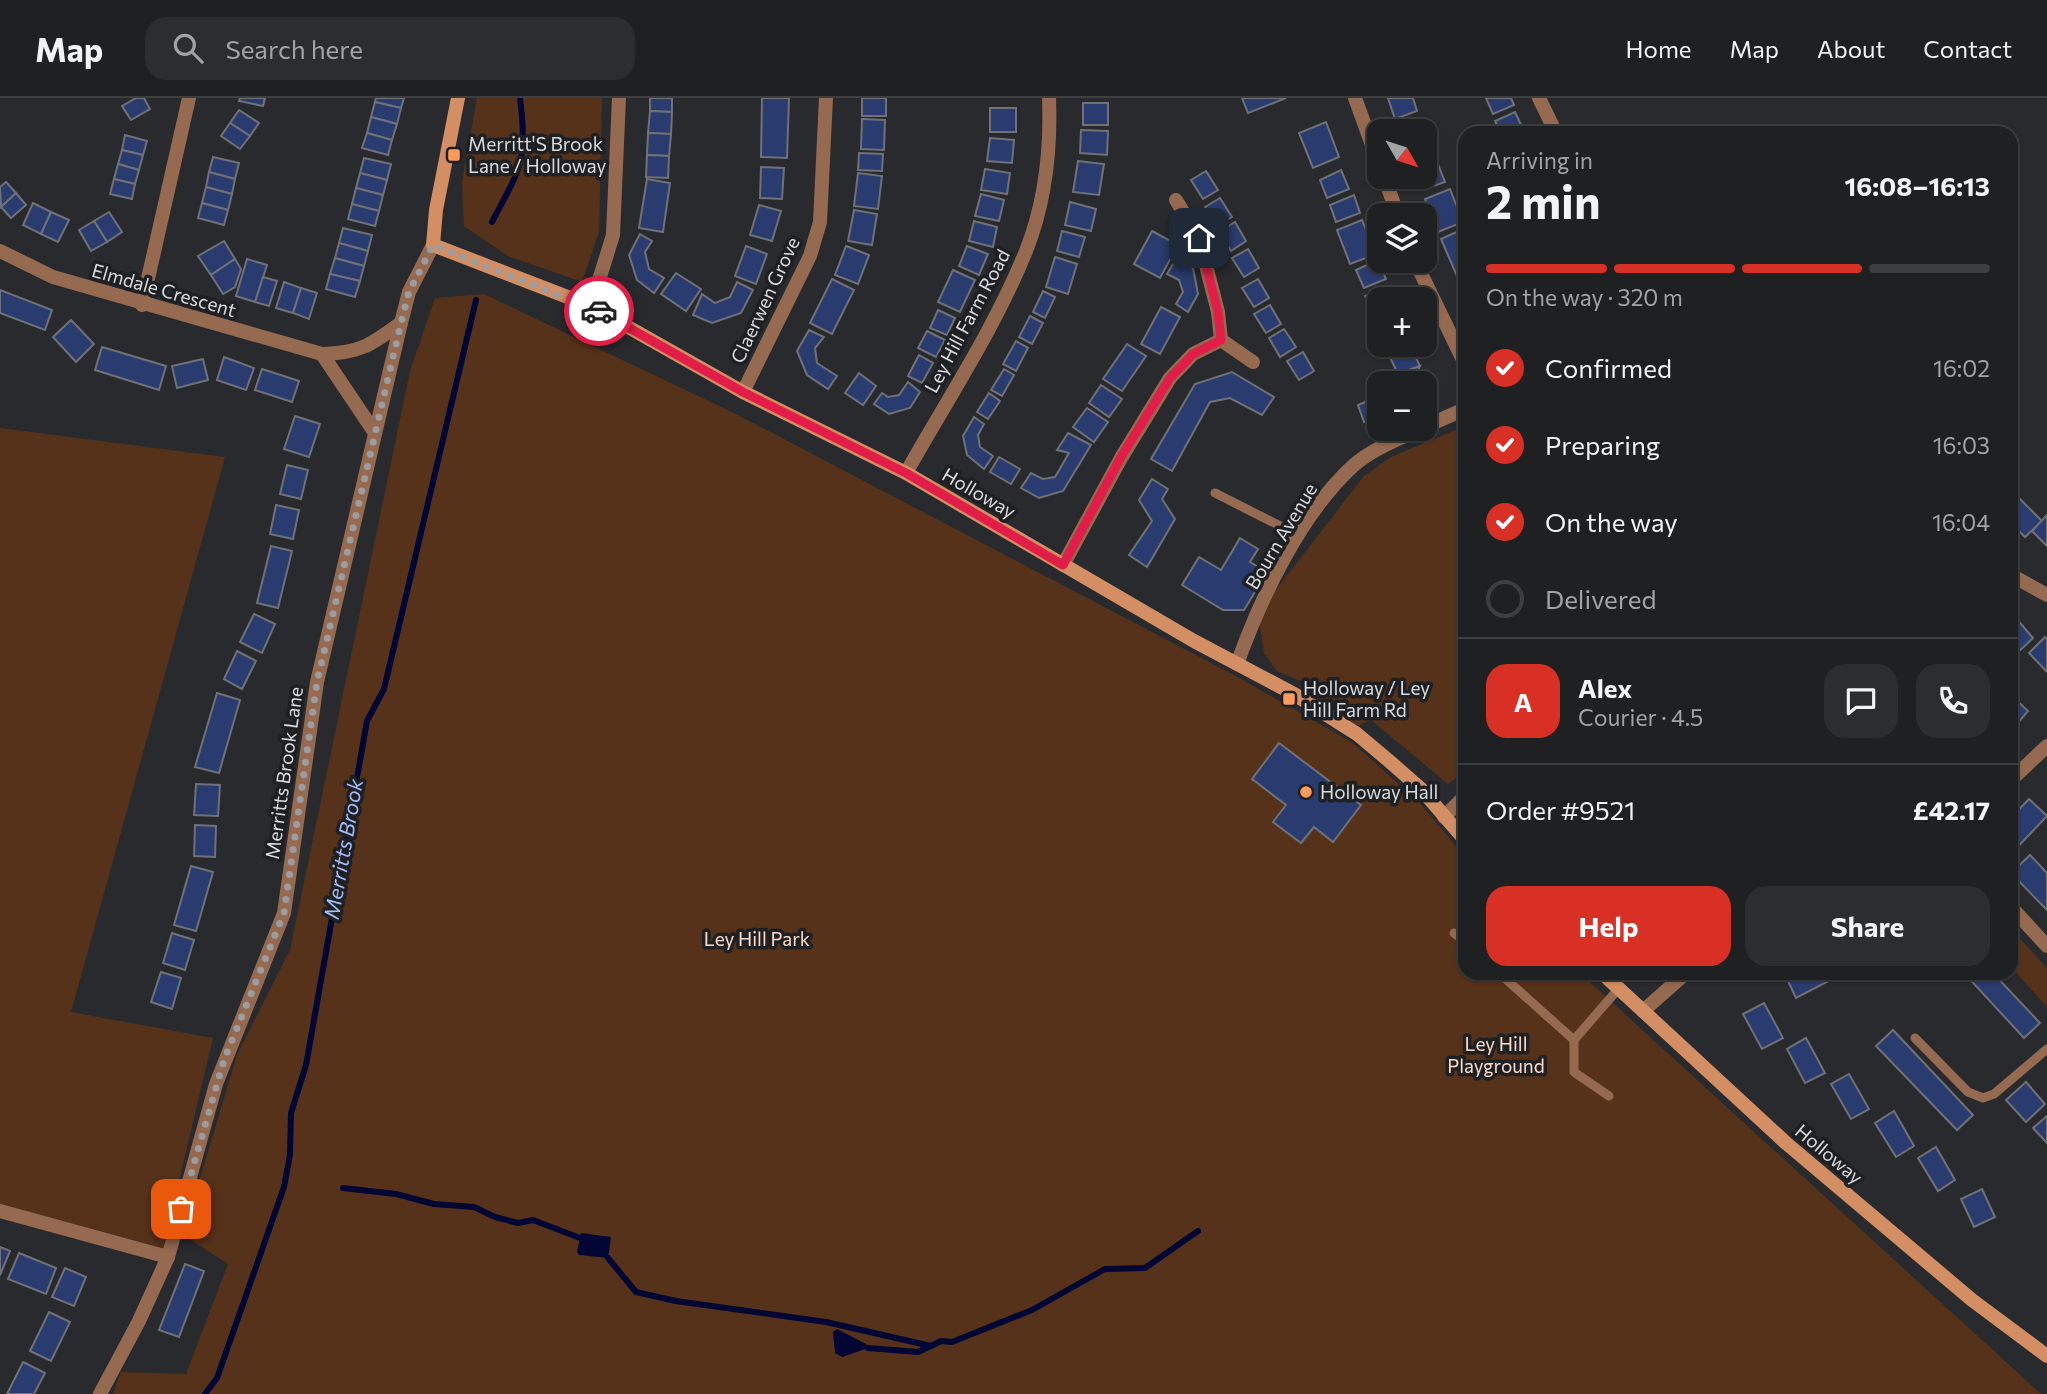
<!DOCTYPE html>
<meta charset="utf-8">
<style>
:root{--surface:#1e2022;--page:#2b2d2f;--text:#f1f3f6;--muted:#a1a3a5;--line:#3c3e40;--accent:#d93025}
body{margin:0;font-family:Commissioner,sans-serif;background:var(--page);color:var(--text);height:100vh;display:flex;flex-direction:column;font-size:26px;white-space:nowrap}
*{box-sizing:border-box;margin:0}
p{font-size:23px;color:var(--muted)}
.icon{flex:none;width:38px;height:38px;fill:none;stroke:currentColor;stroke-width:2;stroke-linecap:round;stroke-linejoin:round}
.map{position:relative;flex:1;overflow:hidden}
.details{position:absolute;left:1458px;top:28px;width:560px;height:854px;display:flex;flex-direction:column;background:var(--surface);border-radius:21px;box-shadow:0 2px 5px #0004,0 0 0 2px var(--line)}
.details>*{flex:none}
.needle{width:46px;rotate:129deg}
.buttons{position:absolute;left:1367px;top:21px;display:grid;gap:14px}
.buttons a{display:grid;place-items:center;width:70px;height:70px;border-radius:14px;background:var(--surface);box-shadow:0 2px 5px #0004,0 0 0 2px var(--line);font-size:35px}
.pin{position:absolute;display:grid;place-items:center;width:60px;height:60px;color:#fff;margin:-30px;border-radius:14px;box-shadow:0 4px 10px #0006}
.courier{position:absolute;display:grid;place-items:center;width:70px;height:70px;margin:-35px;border:5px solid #e11d48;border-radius:50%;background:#fff;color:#222;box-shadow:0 2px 9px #0007}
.head em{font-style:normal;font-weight:700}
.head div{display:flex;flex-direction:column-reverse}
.head{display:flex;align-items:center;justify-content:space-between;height:119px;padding:0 28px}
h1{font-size:46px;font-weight:700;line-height:52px}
.bar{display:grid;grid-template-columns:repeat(4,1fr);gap:10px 7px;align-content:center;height:84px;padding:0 28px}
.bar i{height:9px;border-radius:5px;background:var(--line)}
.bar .on{background:var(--accent)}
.bar p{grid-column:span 4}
.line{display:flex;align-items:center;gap:18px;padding:0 28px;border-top:2px solid var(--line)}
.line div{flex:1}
.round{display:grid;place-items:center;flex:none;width:74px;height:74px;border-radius:21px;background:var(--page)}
ol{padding:0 28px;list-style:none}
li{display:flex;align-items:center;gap:21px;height:77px}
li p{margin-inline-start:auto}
li .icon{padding:7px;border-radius:50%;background:var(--accent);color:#fff;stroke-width:4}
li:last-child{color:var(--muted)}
li i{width:38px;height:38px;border:4px solid var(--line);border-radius:50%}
.action{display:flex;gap:14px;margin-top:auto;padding:14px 28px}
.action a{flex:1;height:80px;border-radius:21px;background:var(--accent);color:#fff;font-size:28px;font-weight:700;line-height:80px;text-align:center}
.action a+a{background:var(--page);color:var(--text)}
header{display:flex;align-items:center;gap:42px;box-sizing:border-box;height:98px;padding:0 35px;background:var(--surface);border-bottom:2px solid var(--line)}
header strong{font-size:33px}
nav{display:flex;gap:38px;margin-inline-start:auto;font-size:24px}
.search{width:490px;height:63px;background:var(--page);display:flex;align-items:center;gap:18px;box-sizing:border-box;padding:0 24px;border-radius:21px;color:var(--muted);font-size:26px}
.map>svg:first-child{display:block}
.green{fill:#57321b}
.water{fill:#020635}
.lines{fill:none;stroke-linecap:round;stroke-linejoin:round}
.stream{stroke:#020635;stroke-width:6}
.building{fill:#2a3c6f;stroke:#6f7176;stroke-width:2}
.lane{stroke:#966a50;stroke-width:9}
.street{stroke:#966a50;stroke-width:14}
.secondary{stroke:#d38e63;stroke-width:14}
.done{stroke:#9c9da0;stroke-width:7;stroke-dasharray:0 12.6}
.route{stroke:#e11d48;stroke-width:9}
.poi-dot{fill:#ff9b5a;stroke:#1e2024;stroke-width:2.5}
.labels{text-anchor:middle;stroke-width:7;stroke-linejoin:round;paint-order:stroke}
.poi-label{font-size:19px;fill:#dadbde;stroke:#1e2024;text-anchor:start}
.street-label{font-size:19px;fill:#dadbde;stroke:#1e2024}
.park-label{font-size:19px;fill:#ffdbc7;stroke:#1e2024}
.water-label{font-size:21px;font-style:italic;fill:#a2bcfd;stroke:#1e2024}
</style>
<header>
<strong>Map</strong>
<div class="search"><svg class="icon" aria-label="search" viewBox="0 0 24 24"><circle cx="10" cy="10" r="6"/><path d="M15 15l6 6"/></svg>Search here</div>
<nav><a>Home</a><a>Map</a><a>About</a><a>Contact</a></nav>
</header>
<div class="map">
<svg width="2047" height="1296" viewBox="0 0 2047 1296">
<rect width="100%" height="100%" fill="#282a2e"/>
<g class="green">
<polygon points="477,0 602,0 599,134 582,184 508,158 464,128 462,84"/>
<polygon points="484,196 738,317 1234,577 1353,645 1420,705 1465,759 1465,875 1580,875 2041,1296 113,1296 121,1274 186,1276 228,1166 183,1137 237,957 290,852 410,273 435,200"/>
<polygon points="1465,328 1465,673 1448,686 1371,622 1349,631 1305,585 1277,573 1264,555 1258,515 1364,378 1391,359"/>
<polygon points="0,330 225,359 71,914 213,940 163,1150 0,1106"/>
<polygon points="2011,831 2047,870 2047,909 2011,869"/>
</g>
<g class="water">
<polygon points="581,1135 611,1139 608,1160 579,1157 577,1154"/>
<polygon points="837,1231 866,1246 868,1250 842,1259 835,1255 833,1234"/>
</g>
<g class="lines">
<g class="stream">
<path d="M492 124C521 69 528 63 520 0"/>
<polyline points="343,1090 396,1096 434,1106 474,1109 495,1119 518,1125 533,1122 580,1140"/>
<polyline points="608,1160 636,1194 676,1203 826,1224 931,1248 941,1243 952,1244 1032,1212 1105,1171 1145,1170 1198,1133"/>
<polyline points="868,1250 918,1254 931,1248"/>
<polyline points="205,1296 217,1280 284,1089 290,1057 291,1015 306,967 367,623 384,591 476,202"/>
</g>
</g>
<g class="building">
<polygon points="136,0 144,0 150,11 131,22 122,8"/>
<polygon points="240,0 265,0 263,8 239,3"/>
<polygon points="376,0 404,0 401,10 375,4"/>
<polygon points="650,0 672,0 672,14 650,13"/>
<polygon points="762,0 789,0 787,60 761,59"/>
<rect x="862" y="0" width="24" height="18"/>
<polygon points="1242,0 1286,0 1248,15"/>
<polygon points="1388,0 1413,0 1417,13 1395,21"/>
<polygon points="1486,0 1511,0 1514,7 1493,16"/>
<polygon points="375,4 401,10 397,26 371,19"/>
<rect x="1083" y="5" width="25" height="22"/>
<rect x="990" y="10" width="26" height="24"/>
<polygon points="239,12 259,25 250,38 230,25"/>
<polygon points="650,13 672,14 671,36 648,35"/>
<polygon points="1515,14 1523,31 1500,35 1495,23"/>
<polygon points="371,19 397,26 392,42 367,35"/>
<polygon points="862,21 885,22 884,52 861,51"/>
<polygon points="1424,21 1433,45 1424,48 1424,33 1398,33 1397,30"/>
<polygon points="1326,24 1339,59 1313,70 1299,35"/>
<polygon points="230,25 250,38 240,51 221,38"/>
<polygon points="1081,32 1108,33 1107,57 1080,55"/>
<polygon points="367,35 392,42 388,57 362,50"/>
<polygon points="648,35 671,36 669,58 647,57"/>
<polygon points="125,37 147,43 143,57 122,52"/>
<polygon points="990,40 1014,42 1012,65 987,63"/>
<polygon points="122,52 143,57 139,72 118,66"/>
<polygon points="1433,54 1445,84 1422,92 1416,79 1424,79 1424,57"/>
<polygon points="859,55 883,56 882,73 858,72"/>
<polygon points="647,57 669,58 668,80 646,79"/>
<polygon points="213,59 239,65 235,81 209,74"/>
<polygon points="364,60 391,66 387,82 360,75"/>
<polygon points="1078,63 1104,66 1099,97 1073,94"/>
<polygon points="118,66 139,72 135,86 114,81"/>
<polygon points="761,69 784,70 782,101 760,100"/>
<polygon points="985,71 1010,75 1007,96 981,92"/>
<polygon points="1341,72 1349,91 1327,100 1320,82"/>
<polygon points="1206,73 1218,92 1203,101 1191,82"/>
<polygon points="209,74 235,81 232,96 206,89"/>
<polygon points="360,75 387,82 383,97 356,90"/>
<polygon points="858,75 882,78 878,111 854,108"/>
<polygon points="114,81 135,86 132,101 110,96"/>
<polygon points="647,81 670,85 663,134 639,130"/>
<polygon points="6,84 16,95 1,109 0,89"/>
<polygon points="206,89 232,96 228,112 202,105"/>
<polygon points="356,90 383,97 379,113 352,106"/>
<polygon points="1450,91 1463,124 1438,134 1425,101"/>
<polygon points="16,95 26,107 11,120 1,109"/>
<polygon points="981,96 1004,102 999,123 975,118"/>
<polygon points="1354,97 1360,115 1336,124 1330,107"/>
<polygon points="1220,100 1232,119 1217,128 1205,109"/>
<polygon points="1070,104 1096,111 1091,133 1065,127"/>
<polygon points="33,105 51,114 41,136 23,127"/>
<polygon points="202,105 228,112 224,127 198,120"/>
<polygon points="352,106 379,113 375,128 348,121"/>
<polygon points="759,107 781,113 772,143 750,137"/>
<polygon points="854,112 877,116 872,147 848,143"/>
<polygon points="51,114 69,122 58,144 41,136"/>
<polygon points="109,114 122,134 107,144 94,123"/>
<polygon points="1362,122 1376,156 1350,166 1337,132"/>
<polygon points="94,123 107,144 91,153 79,132"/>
<polygon points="974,123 997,129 993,149 969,143"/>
<polygon points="1235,124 1246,143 1231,153 1219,134"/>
<polygon points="343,130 372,137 368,153 339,145"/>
<polygon points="1465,130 1465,183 1460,185 1441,141"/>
<polygon points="1062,133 1085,139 1079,159 1057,153"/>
<polygon points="1152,133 1178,147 1160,180 1134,166"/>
<polygon points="640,136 652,143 645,154 649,171 664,180 654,195 637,182 629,157"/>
<polygon points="224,143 235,161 211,177 198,158"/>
<polygon points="339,145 368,153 364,168 335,160"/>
<polygon points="746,148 767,156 756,186 735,178"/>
<polygon points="846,148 869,157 858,186 835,177"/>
<polygon points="967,148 988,156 979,177 959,168"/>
<polygon points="1248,151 1259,170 1244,179 1232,160"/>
<polygon points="1055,159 1077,166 1068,196 1046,189"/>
<polygon points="335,160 364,168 360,183 330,176"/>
<polygon points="235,161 241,171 235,189 223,196 211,177"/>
<polygon points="247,161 267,167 255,204 236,198"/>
<polygon points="1176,161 1193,170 1198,196 1188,214 1176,206 1183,194 1179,182 1167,176"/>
<polygon points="1378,162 1386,181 1364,190 1356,172"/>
<polygon points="953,172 975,182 960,214 938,204"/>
<polygon points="676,175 701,191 686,213 661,196"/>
<polygon points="330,176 360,183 355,199 326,191"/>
<polygon points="263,179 277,183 269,208 255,204"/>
<polygon points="832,181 854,192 832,236 810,225"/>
<polygon points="1258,181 1269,200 1254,209 1242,190"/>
<polygon points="284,184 301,190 293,215 276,210"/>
<polygon points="737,184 753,192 741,215 712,225 693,217 702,196 715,205 730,199"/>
<polygon points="1387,188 1393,201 1379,201 1379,215 1374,217 1365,198"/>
<polygon points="301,190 317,195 309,221 293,215"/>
<polygon points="0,192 52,212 45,232 0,215"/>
<polygon points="1043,193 1055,199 1045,220 1033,214"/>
<polygon points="1270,207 1281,226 1266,235 1254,216"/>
<polygon points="1161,209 1180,219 1160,256 1141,246"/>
<polygon points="938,212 955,220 947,237 930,230"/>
<polygon points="1030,218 1043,225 1032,246 1019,239"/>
<polygon points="71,222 94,246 76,264 53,239"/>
<polygon points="1284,231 1296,249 1280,259 1269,240"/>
<polygon points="809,232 824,239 815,250 817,265 837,278 828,291 807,277 797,253"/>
<polygon points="927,233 945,242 936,259 918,250"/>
<polygon points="1016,243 1028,250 1016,273 1003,266"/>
<polygon points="1127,246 1146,258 1122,293 1103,281"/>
<polygon points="1384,247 1410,247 1420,268 1398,276"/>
<polygon points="102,249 166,268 159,292 95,272"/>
<polygon points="1303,254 1314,273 1299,282 1287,263"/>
<polygon points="919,257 933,265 922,285 908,278"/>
<polygon points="224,259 254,270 246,292 217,282"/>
<polygon points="203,261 208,282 177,290 172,268"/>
<polygon points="1420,268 1413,285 1394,285 1398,276"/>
<polygon points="262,271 299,283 292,304 255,292"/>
<polygon points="1004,271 1014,277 1002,298 991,292"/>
<polygon points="1232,274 1274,299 1262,317 1230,300 1210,304 1172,373 1151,361 1195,286"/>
<polygon points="859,275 876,288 863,307 845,295"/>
<polygon points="908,284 920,294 910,310 889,316 874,306 882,295 888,299 899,297"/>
<polygon points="1101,287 1122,301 1109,319 1089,305"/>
<polygon points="989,295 1000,303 988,321 977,314"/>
<polygon points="1379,298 1379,318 1364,324 1358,307"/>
<polygon points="1087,310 1108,324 1094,344 1073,329"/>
<polygon points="295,318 320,326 309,359 284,351"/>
<polygon points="974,319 984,326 978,337 980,349 993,358 984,371 967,357 963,338"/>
<polygon points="1068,335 1091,347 1063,393 1039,400 1021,390 1031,375 1043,381 1055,379 1069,355 1057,352"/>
<polygon points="999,359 1020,371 1011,386 990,374"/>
<polygon points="287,367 308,372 301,401 280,396"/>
<polygon points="1152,381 1168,391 1162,401 1175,421 1147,469 1129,457 1152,423 1139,402"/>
<polygon points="2019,400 2042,423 2025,439 2011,425 2011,408"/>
<polygon points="276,407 299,412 293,441 270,436"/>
<polygon points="2047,417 2047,448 2032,433"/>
<polygon points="1240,440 1258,451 1250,464 1267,474 1244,512 1223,512 1182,487 1199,459 1221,472"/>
<polygon points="271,448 292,453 278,510 257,505"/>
<polygon points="2011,514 2033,540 2016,556 2011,550"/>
<polygon points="254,516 275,526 262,555 240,544"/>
<polygon points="2045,539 2047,541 2047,574 2029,555"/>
<polygon points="237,553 256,563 242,591 224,581"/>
<polygon points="217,595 240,602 219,675 195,669"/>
<polygon points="2011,597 2028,613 2011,633"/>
<polygon points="1279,645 1361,707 1333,744 1314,729 1301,745 1273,724 1286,707 1252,681"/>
<polygon points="196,686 220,687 218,718 194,717"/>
<polygon points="2029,701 2047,718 2011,756 2011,720"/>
<polygon points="195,727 216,728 215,759 194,758"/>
<polygon points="2030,757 2047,775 2047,812 2011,775"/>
<polygon points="191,768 213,774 196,833 174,827"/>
<polygon points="172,835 194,842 185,872 163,865"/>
<polygon points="161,874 181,880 172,911 151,904"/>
<polygon points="1803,875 1844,875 1796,900 1788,883"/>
<polygon points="1964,875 1993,875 2040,925 2024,940"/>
<polygon points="1764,905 1783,940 1762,951 1743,916"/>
<polygon points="1893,932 1973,1017 1957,1032 1876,948"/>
<polygon points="1806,940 1825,975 1805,985 1787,951"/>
<polygon points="1849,976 1869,1011 1851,1021 1831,986"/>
<polygon points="2026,984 2045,1006 2026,1024 2006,1002"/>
<polygon points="1894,1013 1914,1048 1896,1059 1875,1025"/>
<polygon points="2047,1018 2047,1045 2033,1030"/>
<polygon points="1936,1049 1955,1082 1938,1093 1918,1060"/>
<polygon points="1982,1091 1995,1119 1974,1129 1961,1101"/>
<polygon points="0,1149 10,1153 0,1177"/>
<polygon points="19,1155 56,1170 46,1196 8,1181"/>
<polygon points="185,1166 204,1173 179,1239 159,1232"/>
<polygon points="65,1170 86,1179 74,1208 52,1199"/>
<polygon points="49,1214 70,1224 51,1263 30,1253"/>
<polygon points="23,1264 45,1275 34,1296 7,1296"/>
</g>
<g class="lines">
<g class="lane">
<polyline points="1215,395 1300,438"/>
<polyline points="1454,835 1465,844"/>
<polyline points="1499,875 1574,942 1619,890"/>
<polyline points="1915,940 1968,994 1983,1000 1994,996 2047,951"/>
<polyline points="1574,942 1574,974 1609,998"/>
</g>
<g class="street">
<polyline points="1355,0 1379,66"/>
<polyline points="1539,0 1556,35"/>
<polyline points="1384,79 1398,117"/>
<path d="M0 153 53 179 322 256C360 255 371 247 401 225"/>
<polyline points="1415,163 1465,266"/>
<polyline points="142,207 189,0"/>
<polyline points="591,208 613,137 619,0"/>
<polyline points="1221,242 1253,264"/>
<polyline points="322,256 375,335"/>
<polyline points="743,294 810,158 820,124 826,0"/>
<polyline points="1424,329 1465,311"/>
<path d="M906 375C947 302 995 230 1026 153 1045 105 1051 51 1049 0"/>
<polyline points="1063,467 1121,360 1170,280 1193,256 1221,242 1218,214 1199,140 1176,102"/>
<polyline points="2011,477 2047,497"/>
<path d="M1237 566C1261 499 1301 415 1354 367 1372 351 1399 341 1421 331"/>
<polyline points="2011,682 2047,648"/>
<polyline points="1444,719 1465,698"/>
<polyline points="2011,809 2047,848"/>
<polyline points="1643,913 1686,875"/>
<polyline points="0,1113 168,1159"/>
<polyline points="100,1296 139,1223 168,1159 216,986 284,815 317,584 401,225 409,194 433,147"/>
</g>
<g class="secondary">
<polyline points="458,0 436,112 433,147 591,208 743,294 906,375 1194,543 1294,596 1357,636 1388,662 1421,691 1465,742"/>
<polyline points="1602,875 1786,1045 1972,1202 2047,1258"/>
</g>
</g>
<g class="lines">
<polyline class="done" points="181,1111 224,962 284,815 317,584 401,225 409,194 433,147 599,213"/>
<polyline class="route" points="599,213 743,294 906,375 1063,467 1121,359 1170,280 1193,256 1221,242 1218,214 1199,140"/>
</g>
<g class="poi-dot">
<rect x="447" y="50" width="14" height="14" rx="3.5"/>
<rect x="1282" y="594" width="14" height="14" rx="3.5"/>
<circle cx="1306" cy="694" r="7"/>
</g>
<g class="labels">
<g class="poi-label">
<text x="468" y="53">Merritt'S Brook<tspan x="468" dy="22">Lane / Holloway</tspan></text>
<text x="1303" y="597">Holloway / Ley<tspan x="1303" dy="22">Hill Farm Rd</tspan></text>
<text x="1320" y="701">Holloway Hall</text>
</g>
<g class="street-label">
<text transform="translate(164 192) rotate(16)" y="7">Elmdale Crescent</text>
<text transform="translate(765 202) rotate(-65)" y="7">Claerwen Grove</text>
<text transform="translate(967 223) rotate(-62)" y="7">Ley Hill Farm Road</text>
<text transform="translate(979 395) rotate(30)" y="7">Holloway</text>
<text transform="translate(1281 438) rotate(-59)" y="7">Bourn Avenue</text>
<text transform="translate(284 675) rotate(-82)" y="7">Merritts Brook Lane</text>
<text transform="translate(1829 1056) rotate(40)" y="7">Holloway</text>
</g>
<g class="park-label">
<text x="757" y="848">Ley Hill Park</text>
<text x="1496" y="953">Ley Hill<tspan x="1496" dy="22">Playground</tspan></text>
</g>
<g class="water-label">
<text transform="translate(344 751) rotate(-80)" y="7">Merritts Brook</text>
</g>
</g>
</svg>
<div class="buttons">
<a><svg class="needle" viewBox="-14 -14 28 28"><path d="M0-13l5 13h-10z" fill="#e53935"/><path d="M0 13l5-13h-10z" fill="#a1a3a5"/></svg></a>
<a><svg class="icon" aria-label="layers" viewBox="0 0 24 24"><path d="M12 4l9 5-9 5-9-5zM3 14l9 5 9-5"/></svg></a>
<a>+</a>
<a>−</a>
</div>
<div class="pin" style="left:181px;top:1111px;background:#ea580c"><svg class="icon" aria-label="bag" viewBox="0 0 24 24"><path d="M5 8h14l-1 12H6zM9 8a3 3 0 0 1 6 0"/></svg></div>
<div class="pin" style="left:1199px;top:140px;background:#1f2937"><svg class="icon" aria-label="home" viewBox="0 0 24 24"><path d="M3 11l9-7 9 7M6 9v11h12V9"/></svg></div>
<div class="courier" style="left:599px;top:213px"><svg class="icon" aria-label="car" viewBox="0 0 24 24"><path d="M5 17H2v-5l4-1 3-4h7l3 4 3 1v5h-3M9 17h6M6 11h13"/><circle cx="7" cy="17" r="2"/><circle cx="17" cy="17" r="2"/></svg></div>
<section class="details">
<div class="head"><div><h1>2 min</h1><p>Arriving in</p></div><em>16:08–16:13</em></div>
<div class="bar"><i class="on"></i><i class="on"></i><i class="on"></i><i></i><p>On the way · 320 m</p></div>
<ol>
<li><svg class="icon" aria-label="check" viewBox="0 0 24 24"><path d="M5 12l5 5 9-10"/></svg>Confirmed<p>16:02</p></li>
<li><svg class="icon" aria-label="check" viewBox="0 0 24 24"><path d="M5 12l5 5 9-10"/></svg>Preparing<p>16:03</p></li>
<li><svg class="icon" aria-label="check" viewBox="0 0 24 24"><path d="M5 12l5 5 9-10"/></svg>On the way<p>16:04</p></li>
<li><i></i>Delivered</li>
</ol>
<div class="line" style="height:126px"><b class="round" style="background:var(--accent);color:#fff">A</b><div><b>Alex</b><p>Courier · 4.5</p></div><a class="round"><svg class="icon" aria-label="chat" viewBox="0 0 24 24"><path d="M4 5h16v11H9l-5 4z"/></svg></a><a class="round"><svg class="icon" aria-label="phone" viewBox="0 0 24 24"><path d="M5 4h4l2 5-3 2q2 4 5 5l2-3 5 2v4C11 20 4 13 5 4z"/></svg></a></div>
<div class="line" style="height:91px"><div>Order #9521</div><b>£42.17</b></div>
<div class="action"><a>Help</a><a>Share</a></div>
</section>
</div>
